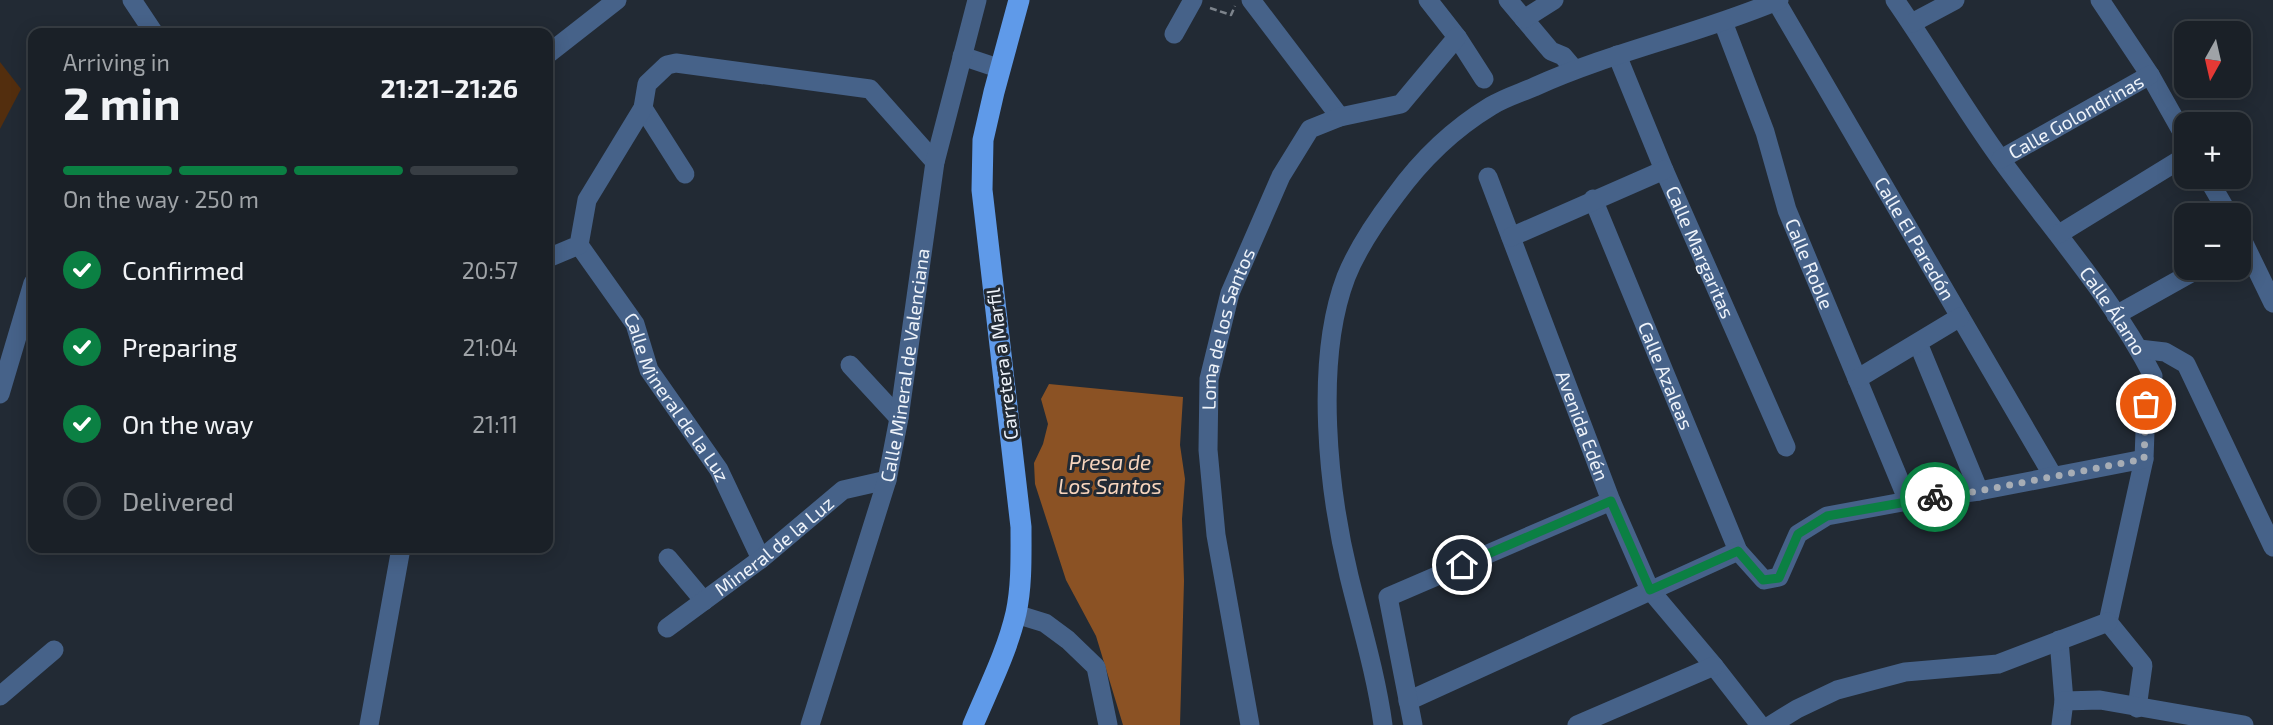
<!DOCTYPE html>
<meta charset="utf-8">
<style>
:root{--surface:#1a2027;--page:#272d33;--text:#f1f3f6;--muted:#9fa3a7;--line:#383e44;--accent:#0b8043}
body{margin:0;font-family:"Exo 2",sans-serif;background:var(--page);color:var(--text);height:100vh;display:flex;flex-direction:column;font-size:26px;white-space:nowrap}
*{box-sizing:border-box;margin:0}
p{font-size:23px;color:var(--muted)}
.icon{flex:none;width:38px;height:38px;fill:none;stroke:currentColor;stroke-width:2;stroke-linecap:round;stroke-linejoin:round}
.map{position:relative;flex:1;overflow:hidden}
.panel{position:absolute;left:28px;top:28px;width:525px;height:525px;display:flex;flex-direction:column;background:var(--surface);border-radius:14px;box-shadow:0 4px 18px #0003,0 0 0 2px var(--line)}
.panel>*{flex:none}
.needle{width:46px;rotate:188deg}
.controls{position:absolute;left:2174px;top:21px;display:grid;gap:14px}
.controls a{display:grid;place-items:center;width:77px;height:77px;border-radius:14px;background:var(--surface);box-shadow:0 4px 18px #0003,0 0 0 2px var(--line);font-size:35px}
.pin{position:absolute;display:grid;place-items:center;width:60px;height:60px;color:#fff;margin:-30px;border:4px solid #fff;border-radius:50%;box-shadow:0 2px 7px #0007}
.courier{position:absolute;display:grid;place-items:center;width:70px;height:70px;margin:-35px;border:5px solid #0b8043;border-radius:50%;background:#fff;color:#222;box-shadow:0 2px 9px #0007}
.overview em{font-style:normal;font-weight:700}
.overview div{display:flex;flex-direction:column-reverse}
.overview{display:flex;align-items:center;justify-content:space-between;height:119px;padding:0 35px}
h1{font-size:46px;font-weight:700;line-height:52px}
.bar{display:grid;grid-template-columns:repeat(4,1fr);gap:10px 7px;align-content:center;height:84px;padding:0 35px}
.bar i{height:9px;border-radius:5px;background:var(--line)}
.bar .active{background:var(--accent)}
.bar p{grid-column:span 4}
ol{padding:0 35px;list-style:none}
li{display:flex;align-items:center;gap:21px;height:77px}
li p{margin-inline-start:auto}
li .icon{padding:7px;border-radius:50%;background:var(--accent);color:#fff;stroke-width:4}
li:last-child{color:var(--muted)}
li i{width:38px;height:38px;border:4px solid var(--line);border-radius:50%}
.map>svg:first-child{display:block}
.green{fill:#532e0e}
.water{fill:#8b5224}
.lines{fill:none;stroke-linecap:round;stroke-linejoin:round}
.path{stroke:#7d848c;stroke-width:2.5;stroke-dasharray:7 3.5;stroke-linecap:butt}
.minor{stroke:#466289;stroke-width:19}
.major{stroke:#5f9ae9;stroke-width:21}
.done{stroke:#a7adb5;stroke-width:7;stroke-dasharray:0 12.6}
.route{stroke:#0b8043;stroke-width:9}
.labels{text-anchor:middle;stroke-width:6;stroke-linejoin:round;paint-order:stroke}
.street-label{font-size:19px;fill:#eef3fa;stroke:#222a34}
.water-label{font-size:21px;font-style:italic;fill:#f8d5bd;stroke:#222a34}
</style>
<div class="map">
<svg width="2273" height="725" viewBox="0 0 2273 725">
<rect width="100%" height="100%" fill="#222a34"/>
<polygon class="green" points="0,62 21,89 0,129"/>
<polygon class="water" points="1049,384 1183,397 1180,445 1185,479 1182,519 1184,581 1180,725 1123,725 1096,636 1066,580 1035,484 1034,463 1043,444 1048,424 1041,399"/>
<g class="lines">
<polyline class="path" points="1210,8 1231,15 1235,6"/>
<g class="minor">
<polyline points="132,0 154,33"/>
<polyline points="1251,0 1340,117"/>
<polyline points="1428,0 1457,37 1484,79"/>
<polyline points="1508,0 1551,51 1563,56 1574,69"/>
<path id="s1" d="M1895 0C1932 53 1964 109 2002 161 2053 231 2113 298 2153 376L2146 404 2144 459 2108 622"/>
<polyline points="2100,0 2150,75 2186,139"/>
<path id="s2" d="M1776 1 2053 476"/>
<polyline points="1524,19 1554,0"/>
<path id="s3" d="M1723 22 1765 132 1787 210 1908 501"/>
<polyline points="1912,23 1955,0"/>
<polyline points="1174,34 1193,0"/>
<polyline points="548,54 617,0"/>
<path id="s4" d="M1617 55 1664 170 1786 447"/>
<polyline points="962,56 1001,69"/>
<polyline points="643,108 685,174"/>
<path id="s5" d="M2001 159 2150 75"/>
<path id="s6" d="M1488 177 1611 501 1650 590 1714 666 1760 725"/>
<polyline points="2207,177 2229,215"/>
<path id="s7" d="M1593 199 1738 551 1764 580 1779 577 1798 534 1827 516 1908 501 1979 491 2144 459"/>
<polyline points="2238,231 2273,303"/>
<polyline points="2059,234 2186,156"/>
<polyline points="1511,237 1664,170"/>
<path id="s8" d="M579 245 635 324 649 370 719 470 761 559"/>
<polyline points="548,258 579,245 587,200 643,108 647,84 667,65 676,63 870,89 935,162"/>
<polyline points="2116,315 2200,268"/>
<polyline points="1918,343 1979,491"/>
<polyline points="2139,349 2165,352 2186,364 2273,547"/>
<polyline points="850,365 899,418"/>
<polyline points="1857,379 1960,317"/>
<polyline points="0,394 33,283"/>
<polyline points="668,558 704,601"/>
<polyline points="1016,614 1045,623 1068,640 1096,667 1108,725"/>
<polyline points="2108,622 2143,665 2137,708"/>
<path id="s9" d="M667 628 761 559 843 490 887 480"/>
<polyline points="2059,640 2064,701 2061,725"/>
<polyline points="0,696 54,650"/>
<polyline points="1408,701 1738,551"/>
<polyline points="2064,701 2100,700 2244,725"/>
<polyline points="369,725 401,548"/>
<path id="s10" d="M810 725 887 480 899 418 935 162 977 0"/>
<path id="s11" d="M1250 725 1216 535 1208 450 1209 379 1230 293 1281 176 1310 129 1340 117 1401 104 1457 37"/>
<path d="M1383 725C1376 674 1361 625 1349 576 1328 490 1314 361 1346 277 1358 247 1376 221 1395 196 1421 160 1453 129 1491 106 1504 98 1520 93 1534 87 1613 51 1699 34 1779 0"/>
<polyline points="1413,725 1388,597 1611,501"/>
<polyline points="1577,725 1714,666"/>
<polyline points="1771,725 1797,709 1837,690 1905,672 1998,664 2108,622"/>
</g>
<path class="major" d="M973 725C988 689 1007 652 1016 613 1022 585 1021 555 1021 527L982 190 983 140 994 92 1019 0"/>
</g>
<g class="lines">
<polyline class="done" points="1935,497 1979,491 2144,459 2146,404"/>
<polyline class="route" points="1462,565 1611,501 1650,590 1738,551 1763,580 1779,578 1798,534 1827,516 1935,497"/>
</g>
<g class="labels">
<g class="street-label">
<text dy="7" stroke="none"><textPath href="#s5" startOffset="86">Calle Golondrinas</textPath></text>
<text dy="7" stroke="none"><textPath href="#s2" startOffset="275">Calle El Paredón</textPath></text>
<text dy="7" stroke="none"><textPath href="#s4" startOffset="214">Calle Margaritas</textPath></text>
<text dy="7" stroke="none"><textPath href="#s3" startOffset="257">Calle Roble</textPath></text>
<text dy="7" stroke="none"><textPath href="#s1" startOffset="380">Calle Álamo</textPath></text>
<text dy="7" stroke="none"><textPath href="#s11" startOffset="402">Loma de los Santos</textPath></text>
<text transform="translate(1002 364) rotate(-97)" y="7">Carretera a Marfil</text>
<text dy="7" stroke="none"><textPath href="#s10" startOffset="373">Calle Mineral de Valenciana</textPath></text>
<text dy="7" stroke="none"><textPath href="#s7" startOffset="191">Calle Azaleas</textPath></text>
<text dy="7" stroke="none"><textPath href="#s8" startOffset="182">Calle Mineral de la Luz</textPath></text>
<text dy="7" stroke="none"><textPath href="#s6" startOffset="266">Avenida Edén</textPath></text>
<text dy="7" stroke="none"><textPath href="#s9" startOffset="135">Mineral de la Luz</textPath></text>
</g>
<g class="water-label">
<text x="1110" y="470">Presa de<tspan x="1110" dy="24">Los Santos</tspan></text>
</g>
</g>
</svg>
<div class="controls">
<a><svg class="needle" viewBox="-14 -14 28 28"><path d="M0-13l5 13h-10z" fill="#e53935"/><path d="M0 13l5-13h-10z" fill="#9fa3a7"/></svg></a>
<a>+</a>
<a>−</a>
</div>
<div class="pin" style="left:2146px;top:404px;background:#ea580c"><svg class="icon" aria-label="bag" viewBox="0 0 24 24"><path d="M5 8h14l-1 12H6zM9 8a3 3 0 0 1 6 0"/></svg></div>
<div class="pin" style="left:1462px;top:565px;background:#1f2937"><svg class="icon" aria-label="home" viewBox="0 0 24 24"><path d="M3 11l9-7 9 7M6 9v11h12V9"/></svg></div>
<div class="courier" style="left:1935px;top:497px"><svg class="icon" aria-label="bike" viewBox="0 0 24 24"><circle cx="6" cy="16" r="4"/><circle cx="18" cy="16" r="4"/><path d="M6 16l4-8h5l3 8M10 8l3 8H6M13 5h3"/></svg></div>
<section class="panel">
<div class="overview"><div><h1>2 min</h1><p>Arriving in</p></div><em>21:21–21:26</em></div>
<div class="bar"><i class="active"></i><i class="active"></i><i class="active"></i><i></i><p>On the way · 250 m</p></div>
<ol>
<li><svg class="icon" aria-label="check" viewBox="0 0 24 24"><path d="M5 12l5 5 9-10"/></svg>Confirmed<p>20:57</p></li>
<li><svg class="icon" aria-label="check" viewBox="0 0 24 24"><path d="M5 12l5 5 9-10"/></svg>Preparing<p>21:04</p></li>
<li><svg class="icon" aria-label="check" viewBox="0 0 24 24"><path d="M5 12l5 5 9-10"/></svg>On the way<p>21:11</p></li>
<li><i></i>Delivered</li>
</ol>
</section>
</div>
